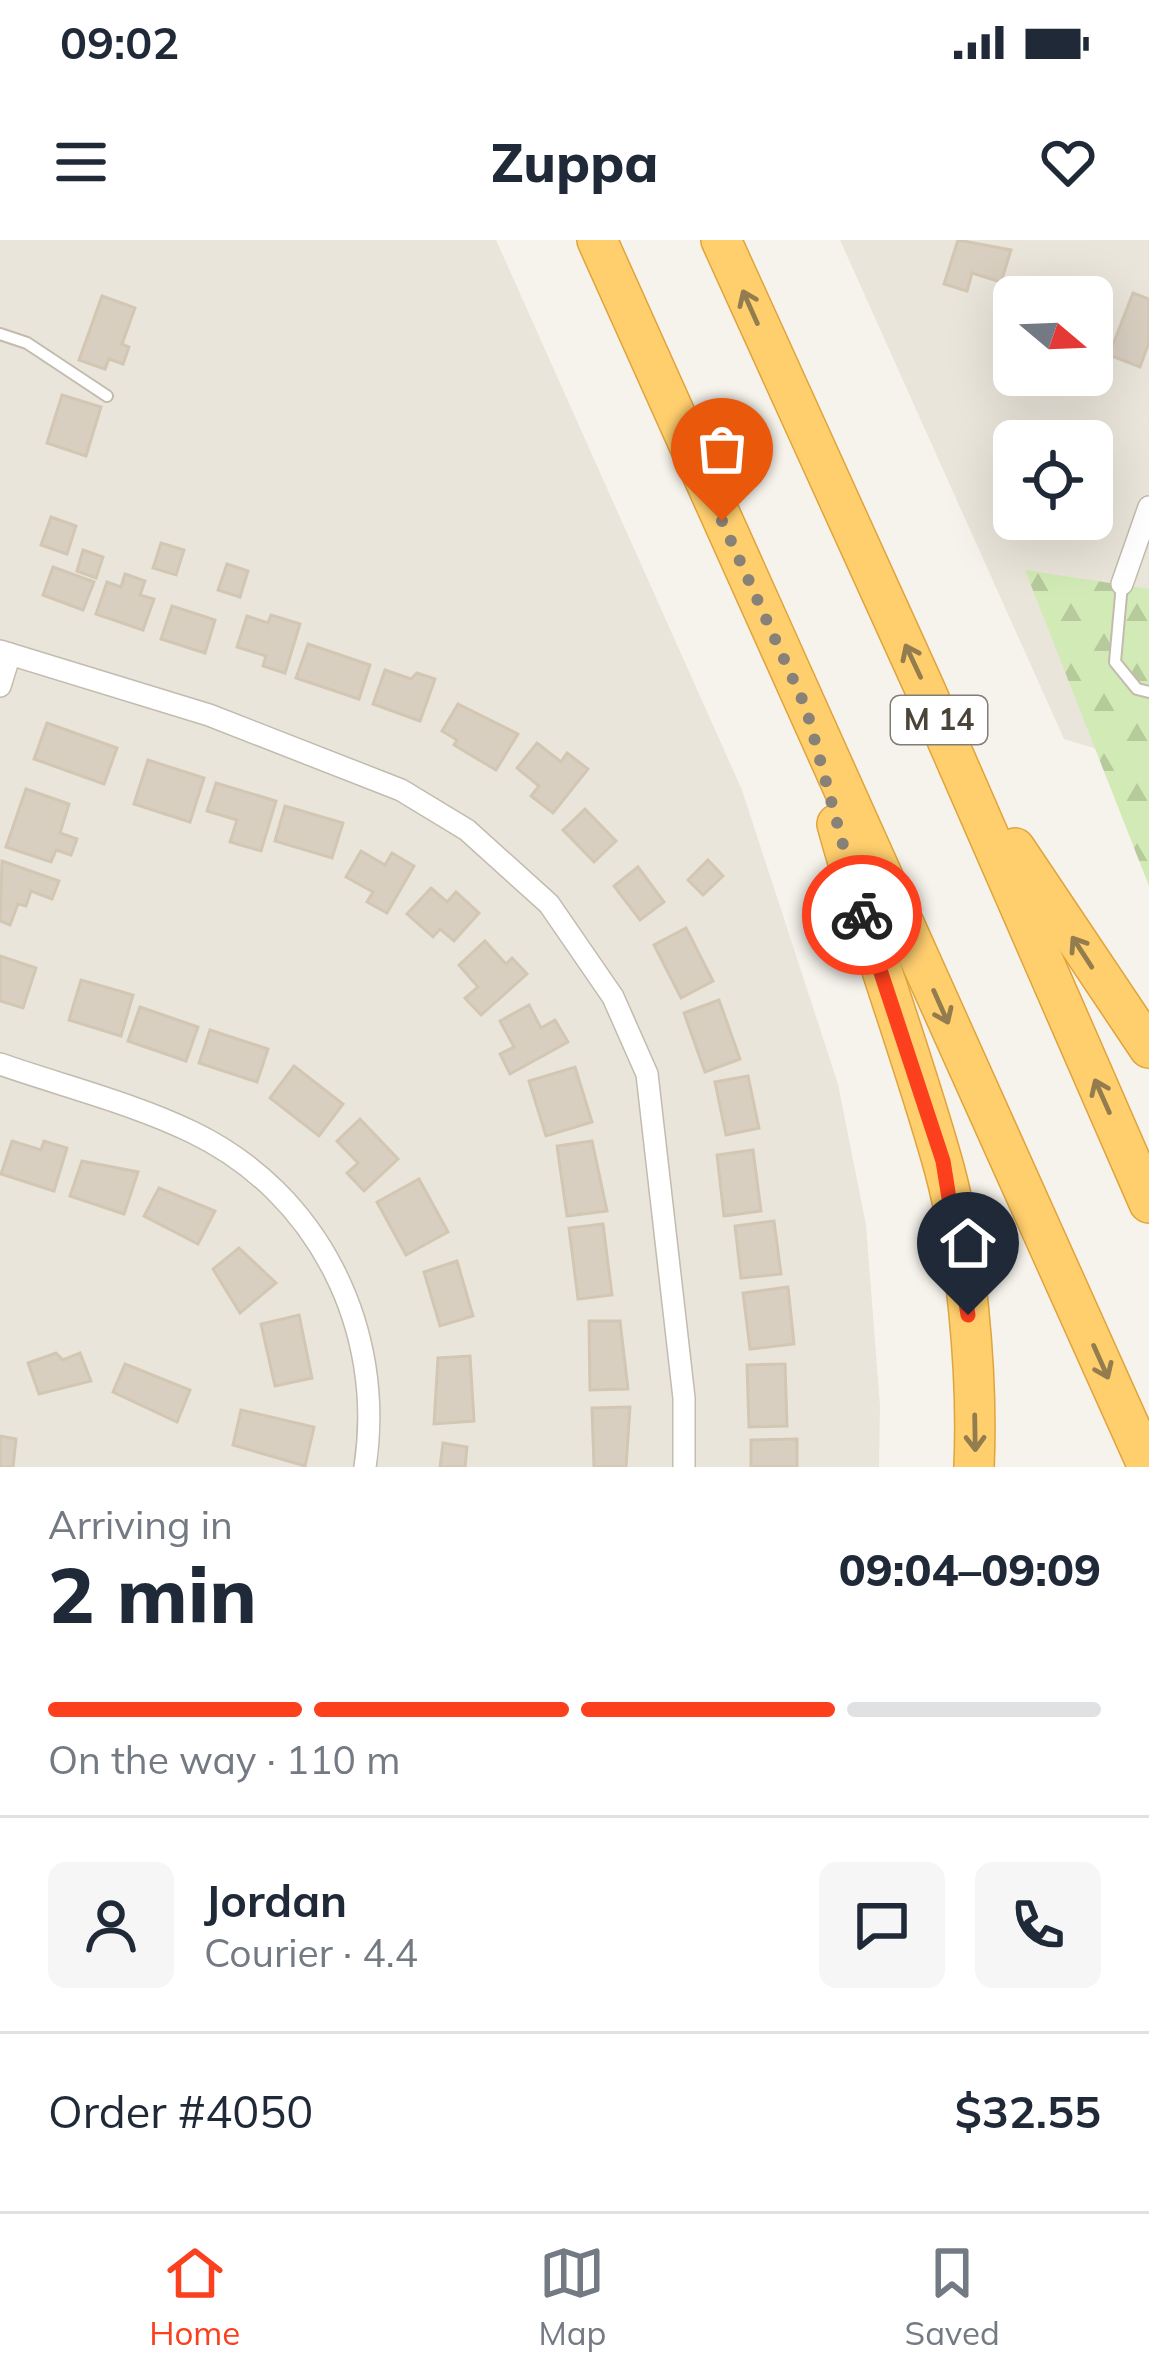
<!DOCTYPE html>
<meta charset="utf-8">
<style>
:root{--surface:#fff;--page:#f6f6f7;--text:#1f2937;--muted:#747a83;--line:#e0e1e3;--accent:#fc3f1d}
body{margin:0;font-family:Mulish,sans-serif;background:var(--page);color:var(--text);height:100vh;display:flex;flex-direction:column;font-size:45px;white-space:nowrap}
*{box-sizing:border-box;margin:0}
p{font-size:39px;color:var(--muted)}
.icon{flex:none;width:66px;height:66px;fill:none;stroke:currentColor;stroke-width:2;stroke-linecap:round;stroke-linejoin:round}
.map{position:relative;height:1227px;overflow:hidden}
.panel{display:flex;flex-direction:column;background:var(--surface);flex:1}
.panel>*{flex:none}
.needle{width:78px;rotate:109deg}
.tools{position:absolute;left:993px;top:36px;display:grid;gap:24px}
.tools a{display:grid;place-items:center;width:120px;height:120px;border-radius:18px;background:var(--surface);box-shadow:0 12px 48px #0002;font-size:60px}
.pin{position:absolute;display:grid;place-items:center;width:102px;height:102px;color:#fff;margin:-123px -51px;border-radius:50% 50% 50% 0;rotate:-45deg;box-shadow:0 0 12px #0007}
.pin .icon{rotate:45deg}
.courier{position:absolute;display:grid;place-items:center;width:120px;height:120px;margin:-60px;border:9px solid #fc3f1d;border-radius:50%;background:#fff;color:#222;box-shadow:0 3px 15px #0007}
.overview em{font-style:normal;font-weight:800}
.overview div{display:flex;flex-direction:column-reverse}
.overview{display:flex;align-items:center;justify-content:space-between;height:204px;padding:0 48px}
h1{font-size:78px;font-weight:800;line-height:90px}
.bar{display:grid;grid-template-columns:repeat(4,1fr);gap:18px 12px;align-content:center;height:144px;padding:0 48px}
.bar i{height:15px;border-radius:9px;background:var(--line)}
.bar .on{background:var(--accent)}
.bar p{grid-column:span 4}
.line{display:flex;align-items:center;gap:30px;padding:0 48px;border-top:3px solid var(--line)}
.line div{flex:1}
.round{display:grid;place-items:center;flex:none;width:126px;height:126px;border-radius:18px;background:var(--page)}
.status{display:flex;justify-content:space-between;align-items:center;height:84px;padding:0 60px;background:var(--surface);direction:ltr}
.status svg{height:33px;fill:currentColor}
header{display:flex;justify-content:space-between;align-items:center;height:156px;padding:0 48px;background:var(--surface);font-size:54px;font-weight:800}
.dock{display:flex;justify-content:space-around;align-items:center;height:168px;border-top:3px solid var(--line);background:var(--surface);font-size:33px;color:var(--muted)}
.dock a{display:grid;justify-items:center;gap:6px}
.dock .on{color:var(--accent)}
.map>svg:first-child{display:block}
.residential{fill:#eae5da;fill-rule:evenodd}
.forest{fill:url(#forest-firs)}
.building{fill:#d8cfc1;stroke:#d3c7b4;stroke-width:3}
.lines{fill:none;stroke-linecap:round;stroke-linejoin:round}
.lane-casing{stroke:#c2bbae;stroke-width:14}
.street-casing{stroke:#c2bbae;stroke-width:24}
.highway-casing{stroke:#e0a43c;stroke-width:42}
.lane{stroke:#fff;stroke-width:10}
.street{stroke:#fff;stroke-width:21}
.highway{stroke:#ffcf6e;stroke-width:39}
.oneway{stroke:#937c4e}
.done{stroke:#878178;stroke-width:12;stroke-dasharray:0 21.6}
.route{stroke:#fc3f1d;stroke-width:15}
.labels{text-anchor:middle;stroke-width:12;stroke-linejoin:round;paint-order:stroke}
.shield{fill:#fff;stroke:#817c74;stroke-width:3}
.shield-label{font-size:30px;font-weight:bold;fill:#4b4439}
</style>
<div class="status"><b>09:02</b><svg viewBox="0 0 49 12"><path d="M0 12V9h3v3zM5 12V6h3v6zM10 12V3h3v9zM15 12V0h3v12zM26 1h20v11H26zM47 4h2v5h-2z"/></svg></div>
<header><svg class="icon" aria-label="menu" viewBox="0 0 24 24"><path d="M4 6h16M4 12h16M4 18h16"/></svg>Zuppa<svg class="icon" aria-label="heart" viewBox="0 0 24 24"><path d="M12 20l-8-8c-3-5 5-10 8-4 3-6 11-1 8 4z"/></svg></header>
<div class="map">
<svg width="1149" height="1227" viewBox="0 0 1149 1227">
<defs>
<pattern id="forest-firs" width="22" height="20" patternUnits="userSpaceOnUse" patternTransform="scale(3)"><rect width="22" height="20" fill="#d2eab5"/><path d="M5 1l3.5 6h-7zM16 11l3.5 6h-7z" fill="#b6ca9c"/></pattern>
</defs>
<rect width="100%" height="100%" fill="#f6f3ec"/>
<g class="residential">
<polygon points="0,0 496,0 742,550 838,844 866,985 880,1166 879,1227 0,1227"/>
<path d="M840 0H1149V525L1064 499ZM1014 57H1092V135H1014ZM1014 201H1092V279H1014Z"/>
</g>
<polygon class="forest" points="1025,330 1149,349 1149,646"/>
<g class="building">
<polygon points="958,0 1011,10 1001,42 972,33 967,51 944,44"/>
<polygon points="1133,53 1149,59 1149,102 1140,127 1109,115"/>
<polygon points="102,56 135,68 122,104 129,107 123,124 109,119 105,129 79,120"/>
<polygon points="62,155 101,167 86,216 47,203"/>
<polygon points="51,277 76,286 67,314 41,305"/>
<polygon points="161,303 184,310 176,335 153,328"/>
<polygon points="83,310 103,317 96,338 77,331"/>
<polygon points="227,324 248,331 240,357 218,350"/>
<polygon points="53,327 94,342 83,370 43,355"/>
<polygon points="125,334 145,341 140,355 154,359 143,390 96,374 107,342 121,347"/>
<polygon points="172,366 215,380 205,413 161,399"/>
<polygon points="271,375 300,384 285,433 263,426 266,416 237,407 247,376 268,383"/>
<polygon points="308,404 370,425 359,459 296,438"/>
<polygon points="385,430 411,439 417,433 435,439 420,481 373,464"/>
<polygon points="458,464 518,494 496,530 454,505 457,500 442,491"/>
<polygon points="47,483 117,508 104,544 34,519"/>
<polygon points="537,503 561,522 567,513 588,529 553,573 531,556 539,546 517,528"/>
<polygon points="148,520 204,538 190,582 134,564"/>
<polygon points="216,543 276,561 261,611 230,602 237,580 207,571"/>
<polygon points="26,549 69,564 60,593 77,599 71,615 56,610 51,622 6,607"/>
<polygon points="285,566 343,583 332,618 275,601"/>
<polygon points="585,569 616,601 594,622 563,590"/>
<polygon points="361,611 385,625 392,613 414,626 387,673 367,662 373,652 346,637"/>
<polygon points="708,620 723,636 703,655 688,640"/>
<polygon points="2,621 59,641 52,659 31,651 26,666 18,664 10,685 0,681"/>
<polygon points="638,627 664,662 640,680 614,646"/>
<polygon points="431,648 447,662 456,652 479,673 454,701 440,689 433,697 407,674"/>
<polygon points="686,688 713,741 681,758 654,705"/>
<polygon points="485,701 506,724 512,718 527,734 481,775 465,758 478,747 459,725"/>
<polygon points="0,716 36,728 23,768 0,761"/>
<polygon points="81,740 133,755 121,796 69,780"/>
<polygon points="719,760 740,819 705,832 684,773"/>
<polygon points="529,765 541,788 555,780 568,802 510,834 500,814 514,807 500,781"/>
<polygon points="140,767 198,787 186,821 128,801"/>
<polygon points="210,790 268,809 257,842 199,823"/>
<polygon points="294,826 343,864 319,896 270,858"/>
<polygon points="575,827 592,882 546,896 529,841"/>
<polygon points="748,836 759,888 726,895 715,842"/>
<polygon points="360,879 398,919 364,951 347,933 358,923 337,901"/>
<polygon points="12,901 41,910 44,901 67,908 54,951 1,934"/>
<polygon points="592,901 607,971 567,976 557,906"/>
<polygon points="753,910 761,971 724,976 717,915"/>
<polygon points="82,921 138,932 124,974 70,956"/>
<polygon points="419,939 448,992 406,1015 377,962"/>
<polygon points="159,948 215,971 198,1004 144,976"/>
<polygon points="774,981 781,1034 741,1038 735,986"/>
<polygon points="603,984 612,1055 578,1059 569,988"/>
<polygon points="239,1008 276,1043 240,1073 213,1029"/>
<polygon points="457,1021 473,1076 440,1086 424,1032"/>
<polygon points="788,1047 794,1104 750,1109 743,1053"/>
<polygon points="299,1075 312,1138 275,1146 261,1084"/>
<polygon points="589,1081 620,1081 628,1149 590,1150"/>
<polygon points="56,1113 63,1120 80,1113 91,1141 39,1154 28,1123"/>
<polygon points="470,1116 474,1181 434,1184 438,1118"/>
<polygon points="125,1124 190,1150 177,1182 113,1152"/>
<polygon points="785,1124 787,1186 749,1187 747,1125"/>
<polygon points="630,1167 626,1227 594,1227 592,1168"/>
<polygon points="241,1170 314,1187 305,1226 233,1205"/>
<polygon points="0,1196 16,1199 13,1227 0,1227"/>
<polygon points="797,1199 797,1227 751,1227 751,1200"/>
<polygon points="443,1203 467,1207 465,1227 440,1227"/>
</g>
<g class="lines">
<defs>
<g id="lane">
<polyline points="0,94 27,103 107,156"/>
<polyline points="1122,344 1115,422 1137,449 1149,452"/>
</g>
<g id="street">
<polyline points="1122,344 1149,267"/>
<polyline points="0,411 209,475 401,550 467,590 549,664 613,757 647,834 684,1158 684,1227"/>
<polyline points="0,446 10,414"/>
<path d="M0 824C63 846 132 863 192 892 319 953 386 1090 365 1227"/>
</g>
<g id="highway">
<polyline points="597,0 1148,1227"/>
<polyline points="721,0 924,447 1149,963"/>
<path d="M837 584C868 697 909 805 941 917 967 1006 978 1135 974 1227"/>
<polyline points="1015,608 1149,808"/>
</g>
</defs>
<use href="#lane" class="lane-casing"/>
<use href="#street" class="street-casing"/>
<use href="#highway" class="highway-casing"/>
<use href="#lane" class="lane"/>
<use href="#street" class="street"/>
<use href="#highway" class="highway"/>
</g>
<defs><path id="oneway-shaft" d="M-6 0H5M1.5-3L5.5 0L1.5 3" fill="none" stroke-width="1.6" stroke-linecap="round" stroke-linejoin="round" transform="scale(3)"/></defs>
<g class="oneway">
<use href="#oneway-shaft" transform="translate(750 67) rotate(-114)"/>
<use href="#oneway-shaft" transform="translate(913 421) rotate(-115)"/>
<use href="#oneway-shaft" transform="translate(1082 712) rotate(-123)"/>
<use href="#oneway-shaft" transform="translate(941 767) rotate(66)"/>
<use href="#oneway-shaft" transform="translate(1102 856) rotate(-114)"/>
<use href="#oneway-shaft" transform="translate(1101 1122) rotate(66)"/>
<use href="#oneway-shaft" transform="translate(975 1193) rotate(89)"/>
</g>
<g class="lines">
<polyline class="done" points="722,281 806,468 862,675"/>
<polyline class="route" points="862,675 943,921 968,1075"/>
</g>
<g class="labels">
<rect class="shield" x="891" y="456" width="96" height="48" rx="9"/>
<g class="shield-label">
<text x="939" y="490">M 14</text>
</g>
</g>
</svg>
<div class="tools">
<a><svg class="needle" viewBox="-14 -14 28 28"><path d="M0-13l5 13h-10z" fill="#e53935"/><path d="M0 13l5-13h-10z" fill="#747a83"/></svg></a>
<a><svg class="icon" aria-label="locate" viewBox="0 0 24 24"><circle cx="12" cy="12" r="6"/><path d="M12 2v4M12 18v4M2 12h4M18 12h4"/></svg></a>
</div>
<div class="pin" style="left:722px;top:281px;background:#ea580c"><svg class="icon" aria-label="bag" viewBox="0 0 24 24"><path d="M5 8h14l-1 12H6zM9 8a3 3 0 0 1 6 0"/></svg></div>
<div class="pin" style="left:968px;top:1075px;background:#1f2937"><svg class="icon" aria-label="home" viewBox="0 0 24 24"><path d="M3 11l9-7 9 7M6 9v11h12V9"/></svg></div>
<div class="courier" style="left:862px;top:675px"><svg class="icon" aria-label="bike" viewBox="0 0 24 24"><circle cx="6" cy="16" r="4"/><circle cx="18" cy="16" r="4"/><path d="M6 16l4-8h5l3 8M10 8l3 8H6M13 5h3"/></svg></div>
</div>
<section class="panel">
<div class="overview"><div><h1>2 min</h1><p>Arriving in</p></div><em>09:04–09:09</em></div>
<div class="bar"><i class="on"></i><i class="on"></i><i class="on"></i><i></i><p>On the way · 110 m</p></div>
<div class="line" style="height:216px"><a class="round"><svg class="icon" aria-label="person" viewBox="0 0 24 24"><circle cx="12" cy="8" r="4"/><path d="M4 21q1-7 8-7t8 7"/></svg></a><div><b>Jordan</b><p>Courier · 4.4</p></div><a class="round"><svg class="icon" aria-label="chat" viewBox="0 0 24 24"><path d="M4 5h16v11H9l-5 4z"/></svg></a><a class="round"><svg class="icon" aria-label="phone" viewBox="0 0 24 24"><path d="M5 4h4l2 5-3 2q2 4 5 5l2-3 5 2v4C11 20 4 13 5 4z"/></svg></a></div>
<div class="line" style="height:156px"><div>Order #4050</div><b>$32.55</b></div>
</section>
<nav class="dock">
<a class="on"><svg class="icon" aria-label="home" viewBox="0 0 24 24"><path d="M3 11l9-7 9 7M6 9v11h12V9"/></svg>Home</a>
<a><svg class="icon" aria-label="map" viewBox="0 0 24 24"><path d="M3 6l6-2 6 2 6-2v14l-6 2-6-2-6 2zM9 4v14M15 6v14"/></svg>Map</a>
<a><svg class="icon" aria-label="saved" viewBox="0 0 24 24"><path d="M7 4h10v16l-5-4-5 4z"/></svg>Saved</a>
</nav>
